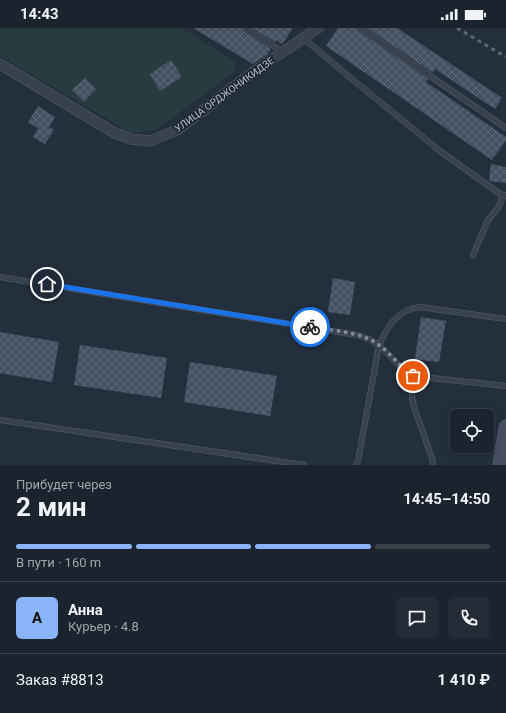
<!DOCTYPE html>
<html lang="ru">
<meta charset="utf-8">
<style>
:root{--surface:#1b232e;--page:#242b36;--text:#f1f3f6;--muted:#a0a4aa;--line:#39404a;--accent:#8ab4f8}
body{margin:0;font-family:Roboto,sans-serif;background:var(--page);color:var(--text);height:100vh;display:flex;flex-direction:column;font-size:15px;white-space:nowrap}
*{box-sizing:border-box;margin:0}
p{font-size:13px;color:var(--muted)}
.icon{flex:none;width:22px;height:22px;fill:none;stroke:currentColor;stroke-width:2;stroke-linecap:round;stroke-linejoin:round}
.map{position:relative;height:437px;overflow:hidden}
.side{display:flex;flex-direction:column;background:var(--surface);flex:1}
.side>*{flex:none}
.fabs{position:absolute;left:450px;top:381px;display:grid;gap:8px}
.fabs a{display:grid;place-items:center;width:44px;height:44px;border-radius:6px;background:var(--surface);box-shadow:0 2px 10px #0003,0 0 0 1px var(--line);font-size:20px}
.pin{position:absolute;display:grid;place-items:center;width:34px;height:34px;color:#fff;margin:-17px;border:2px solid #fff;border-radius:50%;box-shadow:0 1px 4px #0007}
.courier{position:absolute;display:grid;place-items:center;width:40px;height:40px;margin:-20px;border:3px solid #1a73e8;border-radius:50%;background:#fff;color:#222;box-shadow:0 1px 5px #0007}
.headline em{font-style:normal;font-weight:700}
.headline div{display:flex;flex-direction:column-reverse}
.headline{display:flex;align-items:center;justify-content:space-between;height:68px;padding:0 16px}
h1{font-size:26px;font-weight:700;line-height:30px}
.bar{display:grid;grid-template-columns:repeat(4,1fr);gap:6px 4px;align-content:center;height:48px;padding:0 16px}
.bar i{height:5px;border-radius:3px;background:var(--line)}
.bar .current{background:var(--accent)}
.bar p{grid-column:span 4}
.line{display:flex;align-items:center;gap:10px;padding:0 16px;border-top:1px solid var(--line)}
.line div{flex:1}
.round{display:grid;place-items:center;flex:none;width:42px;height:42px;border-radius:6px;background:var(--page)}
.status{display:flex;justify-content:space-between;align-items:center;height:28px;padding:0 20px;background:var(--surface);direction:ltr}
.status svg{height:11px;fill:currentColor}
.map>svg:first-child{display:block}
.green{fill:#263c3f}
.building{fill:url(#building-cross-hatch)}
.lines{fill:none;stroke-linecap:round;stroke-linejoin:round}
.lane-casing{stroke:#565f6c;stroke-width:6}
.street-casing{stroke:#565f6c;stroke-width:11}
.secondary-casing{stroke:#565f6c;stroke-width:15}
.lane{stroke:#38414e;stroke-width:5}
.street{stroke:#38414e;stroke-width:10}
.secondary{stroke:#465061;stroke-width:14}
.rail{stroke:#5a6575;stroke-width:3;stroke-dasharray:4 4;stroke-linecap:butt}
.done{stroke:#828b98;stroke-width:4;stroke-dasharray:0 7.2}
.route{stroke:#1a73e8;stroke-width:5}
.labels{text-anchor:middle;stroke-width:3.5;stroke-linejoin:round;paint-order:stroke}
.street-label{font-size:10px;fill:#b4bcc9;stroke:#1d2633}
</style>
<div class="status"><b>14:43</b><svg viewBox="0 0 49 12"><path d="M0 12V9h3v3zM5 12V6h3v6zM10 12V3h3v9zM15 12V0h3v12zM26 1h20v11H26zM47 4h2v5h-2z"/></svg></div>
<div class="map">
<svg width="506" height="437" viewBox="0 0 506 437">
<defs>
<pattern id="building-cross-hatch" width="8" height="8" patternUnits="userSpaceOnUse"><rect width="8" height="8" fill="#455162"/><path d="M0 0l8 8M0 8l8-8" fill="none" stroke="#5d6877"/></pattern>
</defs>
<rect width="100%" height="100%" fill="#242f3e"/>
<polygon class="green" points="0,0 182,0 235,34 235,43 156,102 131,105 0,28"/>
<g class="building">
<polygon points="193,0 241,0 243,3 271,21 267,27 253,36"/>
<polygon points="252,0 293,0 282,16 276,12 275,14"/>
<polygon points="338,0 356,0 358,3 428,51 426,54 506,109 506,112 492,132 326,18"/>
<polygon points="367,0 397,0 502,70 495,81 435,41 433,45"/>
<polygon points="171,32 182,49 160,63 150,46"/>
<polygon points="85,50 96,61 84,74 72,62"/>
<polygon points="38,78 55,89 49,99 54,102 45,116 33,109 38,100 28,94"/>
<polygon points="491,136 506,139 506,155 489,153"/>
<polygon points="333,250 355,254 350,287 328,284"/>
<polygon points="421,289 446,293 439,334 415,331"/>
<polygon points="0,304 59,314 52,354 0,345"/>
<polygon points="80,317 167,330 161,370 74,357"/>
<polygon points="190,334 277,348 270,388 184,374"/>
</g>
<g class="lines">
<defs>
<g id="lane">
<polyline points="245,0 283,24"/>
<polyline points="360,0 506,100"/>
<polyline points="303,10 352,51 440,123 503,168 506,167"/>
<polyline points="473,227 488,192 498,180 503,168"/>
<polyline points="0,249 357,307 369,311 379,317 400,338 413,348 506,358"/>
<polyline points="413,348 412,370 414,379 432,430 433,437"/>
<polyline points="0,392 304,437"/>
<path d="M356 437 358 433 379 317C387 299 398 281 420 279L506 291"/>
</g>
<polyline id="street" points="0,36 113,104 131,111 150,113 177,102 255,43 318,0"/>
<polyline id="secondary" points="500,437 506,399"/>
</defs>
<use href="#lane" class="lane-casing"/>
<use href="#street" class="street-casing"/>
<use href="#secondary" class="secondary-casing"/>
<use href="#lane" class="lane"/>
<use href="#street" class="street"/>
<use href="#secondary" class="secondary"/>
<polyline class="rail" points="457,0 506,29"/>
</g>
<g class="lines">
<path class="done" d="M310 299C332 303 361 303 379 317 391 326 400 339 413 348"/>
<polyline class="route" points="47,256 310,299"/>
</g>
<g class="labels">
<g class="street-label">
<text transform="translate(224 66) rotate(-36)" y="4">УЛИЦА ОРДЖОНИКИДЗЕ</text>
</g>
</g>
</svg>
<div class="fabs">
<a><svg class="icon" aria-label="locate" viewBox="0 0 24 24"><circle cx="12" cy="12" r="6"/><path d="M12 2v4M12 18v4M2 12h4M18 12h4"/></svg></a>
</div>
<div class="pin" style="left:413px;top:348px;background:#ea580c"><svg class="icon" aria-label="bag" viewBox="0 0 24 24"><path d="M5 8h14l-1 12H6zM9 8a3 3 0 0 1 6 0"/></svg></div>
<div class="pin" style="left:47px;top:256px;background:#1f2937"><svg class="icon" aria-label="home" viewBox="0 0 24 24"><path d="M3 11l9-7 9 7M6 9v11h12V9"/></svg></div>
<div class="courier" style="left:310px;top:299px"><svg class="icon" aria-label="bike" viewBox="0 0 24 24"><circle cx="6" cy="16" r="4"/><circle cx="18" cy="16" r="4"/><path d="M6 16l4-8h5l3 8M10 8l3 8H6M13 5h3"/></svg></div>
</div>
<section class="side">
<div class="headline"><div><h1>2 мин</h1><p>Прибудет через</p></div><em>14:45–14:50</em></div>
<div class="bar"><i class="current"></i><i class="current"></i><i class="current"></i><i></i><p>В пути · 160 m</p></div>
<div class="line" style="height:72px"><b class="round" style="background:var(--accent);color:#111">А</b><div><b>Анна</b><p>Курьер · 4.8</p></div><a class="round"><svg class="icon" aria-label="chat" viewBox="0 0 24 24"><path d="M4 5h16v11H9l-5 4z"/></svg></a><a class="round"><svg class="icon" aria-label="phone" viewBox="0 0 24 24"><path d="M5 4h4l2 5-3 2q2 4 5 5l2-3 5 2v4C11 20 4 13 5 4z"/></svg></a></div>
<div class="line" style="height:52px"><div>Заказ #8813</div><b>1 410 ₽</b></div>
</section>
